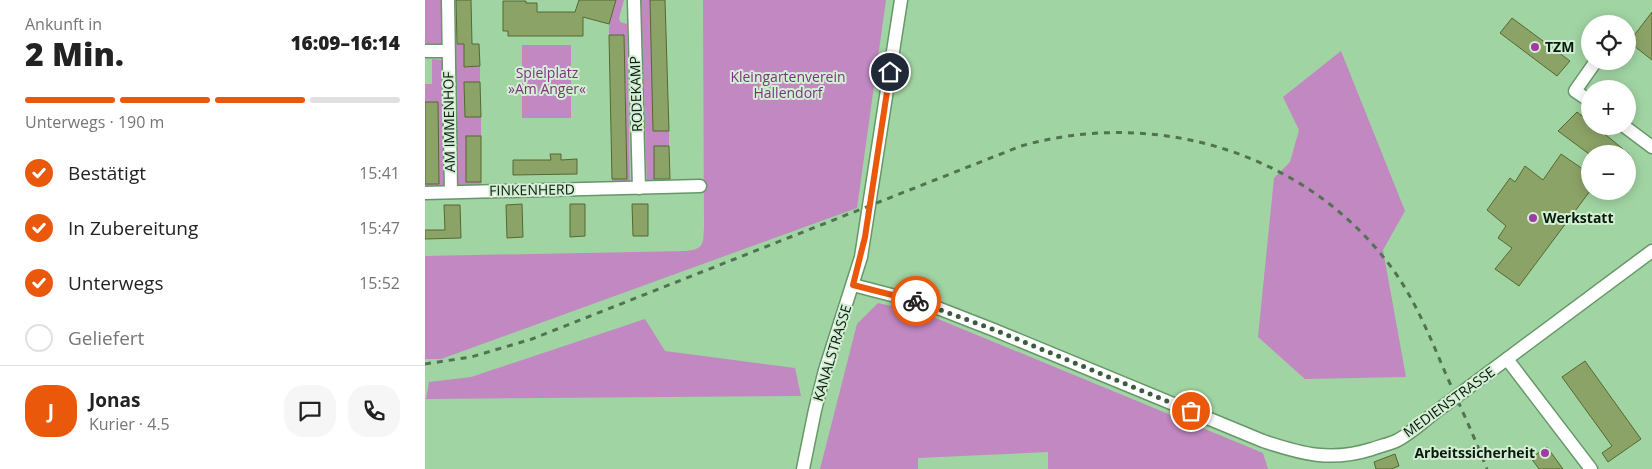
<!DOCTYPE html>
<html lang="de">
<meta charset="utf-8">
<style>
:root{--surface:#fff;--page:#f6f6f6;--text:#222;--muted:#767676;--line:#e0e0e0;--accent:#ea580c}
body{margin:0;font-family:"Open Sans",sans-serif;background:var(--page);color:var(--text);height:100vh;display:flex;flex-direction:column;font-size:19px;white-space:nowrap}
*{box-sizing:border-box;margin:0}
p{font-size:16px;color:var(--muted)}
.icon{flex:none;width:28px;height:28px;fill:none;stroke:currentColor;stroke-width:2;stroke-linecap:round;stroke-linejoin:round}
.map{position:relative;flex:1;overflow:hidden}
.sheet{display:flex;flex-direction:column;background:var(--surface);width:425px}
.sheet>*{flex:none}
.tools{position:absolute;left:1156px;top:15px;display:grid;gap:10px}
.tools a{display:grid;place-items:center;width:55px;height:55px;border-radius:50%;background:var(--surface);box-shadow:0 2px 12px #0003;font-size:25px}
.pin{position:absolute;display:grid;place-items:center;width:42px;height:42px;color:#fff;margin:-21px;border:2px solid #fff;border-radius:50%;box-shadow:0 1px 5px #0007}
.courier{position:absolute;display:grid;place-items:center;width:50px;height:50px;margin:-25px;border:4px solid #ea580c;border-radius:50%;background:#fff;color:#222;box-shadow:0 1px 6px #0007}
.summary em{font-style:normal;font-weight:800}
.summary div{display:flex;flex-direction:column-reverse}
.summary{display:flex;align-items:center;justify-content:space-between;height:85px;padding:0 25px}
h1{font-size:32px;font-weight:800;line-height:38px}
.bar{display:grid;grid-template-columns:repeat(4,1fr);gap:8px 5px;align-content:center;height:60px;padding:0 25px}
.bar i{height:6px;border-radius:4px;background:var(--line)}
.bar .active{background:var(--accent)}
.bar p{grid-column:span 4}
.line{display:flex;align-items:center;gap:12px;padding:0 25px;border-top:1px solid var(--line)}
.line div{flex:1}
.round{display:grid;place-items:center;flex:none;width:52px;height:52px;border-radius:20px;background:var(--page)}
ol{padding:0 25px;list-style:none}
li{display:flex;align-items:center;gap:15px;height:55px}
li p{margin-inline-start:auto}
li .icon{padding:5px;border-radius:50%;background:var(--accent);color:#fff;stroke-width:4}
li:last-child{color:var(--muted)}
li i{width:28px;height:28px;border:2px solid var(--line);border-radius:50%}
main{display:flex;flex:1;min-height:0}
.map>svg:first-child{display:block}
.green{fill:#c188c2}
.building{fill:#8ca367;stroke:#546930}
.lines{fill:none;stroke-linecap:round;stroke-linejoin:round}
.minor-casing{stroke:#669769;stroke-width:15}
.minor{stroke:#fff;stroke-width:12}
.rail{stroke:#507352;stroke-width:3;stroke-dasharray:6 6;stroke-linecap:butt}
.minor-bridge-casing{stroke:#669769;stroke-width:15;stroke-linecap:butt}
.minor-bridge{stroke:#fff;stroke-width:12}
.done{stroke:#3d5c3f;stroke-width:5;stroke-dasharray:0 9}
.route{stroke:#ea580c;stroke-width:6}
.poi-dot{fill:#9e3ca3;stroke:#d4eed5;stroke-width:2}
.labels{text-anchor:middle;stroke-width:4;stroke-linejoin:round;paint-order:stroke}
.poi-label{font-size:14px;font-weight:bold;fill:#071b09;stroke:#d4eed5;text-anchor:start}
.park-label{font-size:14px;fill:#7a337d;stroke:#d4eed5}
.street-label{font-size:14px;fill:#071b09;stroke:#d4eed5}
</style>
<main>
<section class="sheet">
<div class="summary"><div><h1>2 Min.</h1><p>Ankunft in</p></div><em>16:09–16:14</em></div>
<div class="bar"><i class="active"></i><i class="active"></i><i class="active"></i><i></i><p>Unterwegs · 190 m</p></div>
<ol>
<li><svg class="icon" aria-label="check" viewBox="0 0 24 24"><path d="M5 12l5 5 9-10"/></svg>Bestätigt<p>15:41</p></li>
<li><svg class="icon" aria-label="check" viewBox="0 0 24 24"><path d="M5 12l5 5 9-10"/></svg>In Zubereitung<p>15:47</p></li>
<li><svg class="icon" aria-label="check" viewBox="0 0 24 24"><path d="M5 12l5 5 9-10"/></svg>Unterwegs<p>15:52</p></li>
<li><i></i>Geliefert</li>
</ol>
<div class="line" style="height:90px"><b class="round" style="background:var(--accent);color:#fff">J</b><div><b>Jonas</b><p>Kurier · 4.5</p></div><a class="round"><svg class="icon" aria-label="chat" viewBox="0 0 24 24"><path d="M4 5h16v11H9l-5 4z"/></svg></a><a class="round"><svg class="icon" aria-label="phone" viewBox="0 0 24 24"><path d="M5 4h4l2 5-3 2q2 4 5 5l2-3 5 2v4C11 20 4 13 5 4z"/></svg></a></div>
</section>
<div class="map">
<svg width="1227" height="469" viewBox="0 0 1227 469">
<rect width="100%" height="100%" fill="#a1d4a3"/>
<g class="green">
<rect x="0" y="0" width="23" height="51"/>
<polygon points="191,0 199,0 194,18 195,22 202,24 205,188 187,189 187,179 202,179 201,133 186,133 186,119 201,119 201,83 185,83 185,69 200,69 199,35 184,35 184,24"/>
<polygon points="216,0 231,0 226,37 241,36 242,48 227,49 228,84 243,83 243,96 228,96 228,131 244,131 244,146 229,146 230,181 222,188"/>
<path d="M278 0H461L432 208 16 359H0V256L261 251C280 249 278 243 279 227Z"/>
<polygon points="28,44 39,44 40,67 55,66 55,82 39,82 40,117 56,117 56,136 41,136 41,182 56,182 57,191 31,192"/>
<rect x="97" y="45" width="49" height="73"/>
<polygon points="916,51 980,211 958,250 981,377 880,379 833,337 849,178 865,162 874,130 858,97"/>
<polygon points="7,59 18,60 20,192 0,193 0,149 13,135 13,102 0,102 0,84 7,84"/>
<polygon points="453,303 501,314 838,453 843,469 623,469 623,452 493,458 493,469 395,469 432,324"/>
<polygon points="220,319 240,351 370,368 376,396 1,399 4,382 46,377"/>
</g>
<g class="building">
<polygon points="31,0 46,0 47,44 54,44 55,66 39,67 39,44 32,44"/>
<polygon points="154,0 191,0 184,24 158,17 158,36 83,36 83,31 78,31 78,1 101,1 101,3 112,3 112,12 150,12"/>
<polygon points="225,0 240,0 244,131 228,131"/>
<polygon points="1227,12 1227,60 1204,42"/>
<polygon points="1087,18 1145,61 1132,76 1075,33"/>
<polygon points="184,35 199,35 202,179 187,179"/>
<polygon points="39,82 55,82 56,117 40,117"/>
<polygon points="0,102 13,102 14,184 0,184"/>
<polygon points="1152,112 1165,122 1165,126 1170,126 1204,154 1164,154 1133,131"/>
<rect x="41" y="136" width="15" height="46"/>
<polygon points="229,146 244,146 245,179 229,179"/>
<polygon points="125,154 136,154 136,160 152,159 152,174 88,175 88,160 126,160"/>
<polygon points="1136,154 1165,174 1165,191 1094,286 1070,269 1087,248 1073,238 1081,226 1062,210 1085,178 1090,182 1100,166 1118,180"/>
<polygon points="97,204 98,237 82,238 81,205"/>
<polygon points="145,204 160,204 160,236 145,237"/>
<polygon points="207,204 223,204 223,236 208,236"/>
<polygon points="19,205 35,205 36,238 0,239 0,230 20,230"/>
<polygon points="1160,361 1216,439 1183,462 1177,453 1187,446 1137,377"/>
<polygon points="1122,447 1138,469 1114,469 1106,458"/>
<polygon points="970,454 974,466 966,469 951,469 949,462"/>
</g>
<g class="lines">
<defs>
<g id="minor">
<polyline points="23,0 26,192"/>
<polyline points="209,0 214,188"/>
<polyline points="0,51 23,51"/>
<polyline points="1165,101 1150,91 1171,61"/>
<polyline points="1199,126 1227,147"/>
<polyline points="0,193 275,186"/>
<path d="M428 285 505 305 569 330 838 441C877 454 906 462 947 449 955 446 965 444 973 440 988 432 1002 418 1016 408"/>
<polyline points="1082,359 1166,469"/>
<polyline points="1055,379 1227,251"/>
<polyline points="378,469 390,410 400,370 436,257 476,0"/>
</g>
</defs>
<use href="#minor" class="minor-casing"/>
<use href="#minor" class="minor"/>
<path class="rail" d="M0 364 46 357 107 339 596 146C733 107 885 154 969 271 991 302 1005 337 1020 372 1034 404 1049 436 1062 469"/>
<defs>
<polyline id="minor-bridge" points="1016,408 1055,379"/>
</defs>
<use href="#minor-bridge" class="minor-bridge-casing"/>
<use href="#minor-bridge" class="minor-bridge"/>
</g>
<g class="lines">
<polyline class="done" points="491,301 570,330 766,411"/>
<polyline class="route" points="465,72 440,237 428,285 491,301"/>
</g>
<g class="poi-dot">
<circle cx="1110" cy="47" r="5"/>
<circle cx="1108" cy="218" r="5"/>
<circle cx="1120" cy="453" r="5"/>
</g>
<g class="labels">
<g class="poi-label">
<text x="1120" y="52">TZM</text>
<text x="1118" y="223">Werkstatt</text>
<text x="1110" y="458" text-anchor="end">Arbeitssicherheit</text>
</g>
<g class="park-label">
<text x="122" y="78">Spielplatz<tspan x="122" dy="16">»Am Anger«</tspan></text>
<text x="363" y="82">Kleingartenverein<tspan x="363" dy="16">Hallendorf</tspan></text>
</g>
<g class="street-label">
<text transform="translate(211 94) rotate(-92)" y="5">RODEKAMP</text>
<text transform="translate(24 122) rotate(-91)" y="5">AM IMMENHOF</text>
<text transform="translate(107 190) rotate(-1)" y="5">FINKENHERD</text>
<text transform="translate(407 353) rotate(-73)" y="5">KANALSTRASSE</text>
<text transform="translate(1024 402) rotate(-36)" y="5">MEDIENSTRASSE</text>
</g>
</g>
</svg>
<div class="tools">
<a><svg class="icon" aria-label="locate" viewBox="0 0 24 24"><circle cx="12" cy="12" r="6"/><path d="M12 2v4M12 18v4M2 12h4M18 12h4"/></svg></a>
<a>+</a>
<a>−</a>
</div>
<div class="pin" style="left:766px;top:411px;background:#ea580c"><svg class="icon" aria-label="bag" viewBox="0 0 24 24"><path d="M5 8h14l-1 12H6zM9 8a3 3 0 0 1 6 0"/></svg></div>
<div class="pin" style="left:465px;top:72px;background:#1f2937"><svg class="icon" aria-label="home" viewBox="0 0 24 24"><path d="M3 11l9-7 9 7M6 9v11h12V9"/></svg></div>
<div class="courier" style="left:491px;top:301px"><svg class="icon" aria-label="bike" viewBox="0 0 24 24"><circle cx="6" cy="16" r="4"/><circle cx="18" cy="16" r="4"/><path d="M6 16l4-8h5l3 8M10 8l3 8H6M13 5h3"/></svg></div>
</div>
</main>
